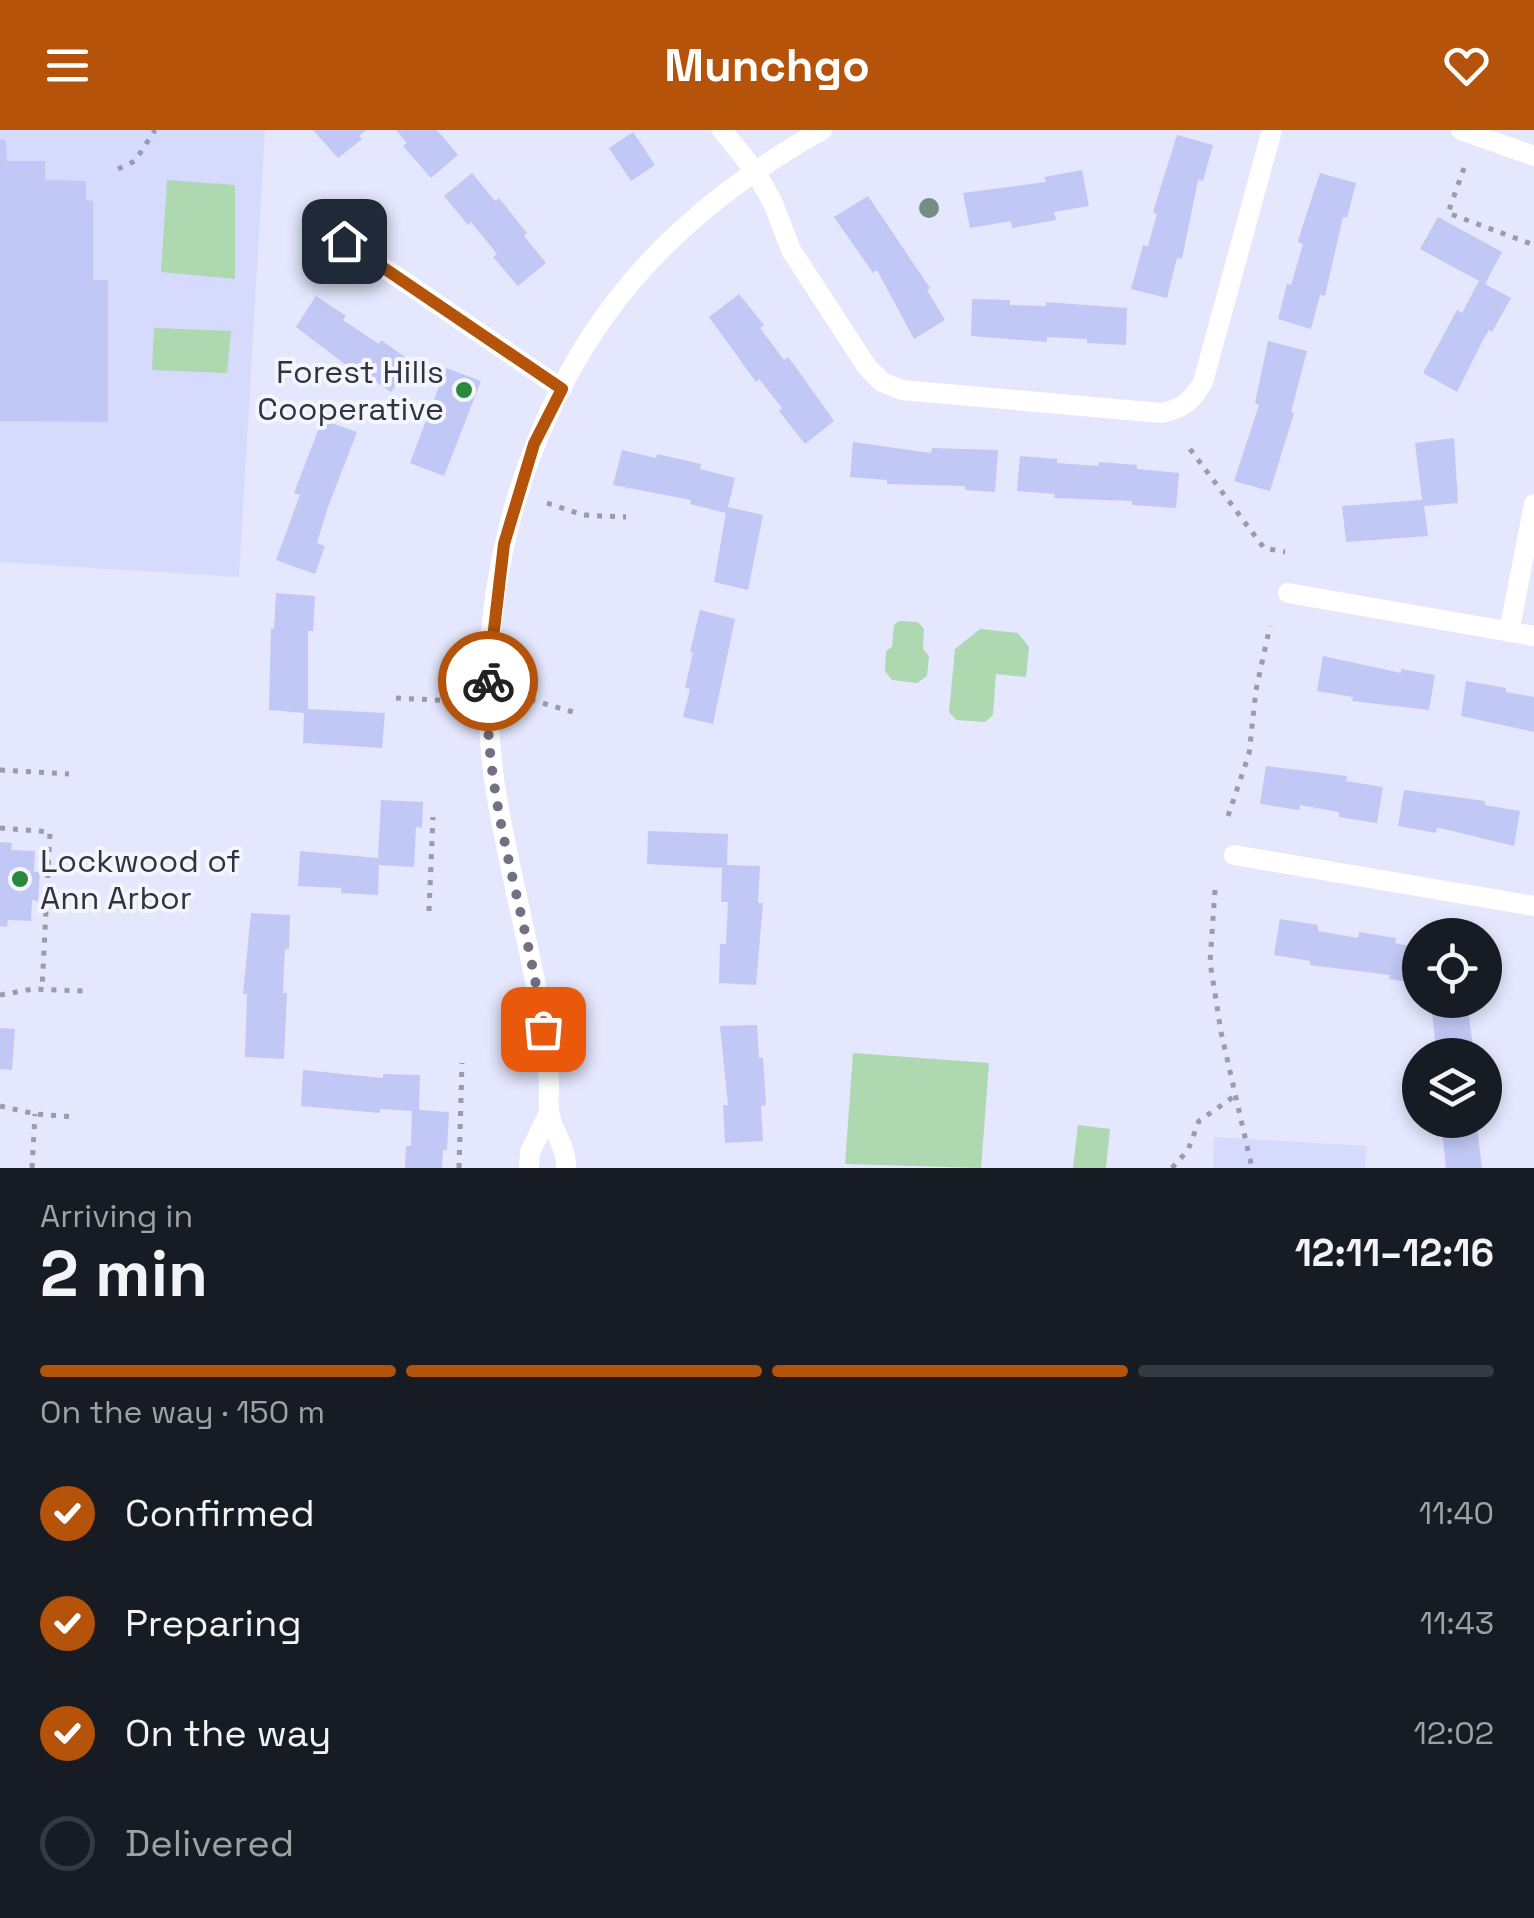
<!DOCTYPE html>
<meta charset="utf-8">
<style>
:root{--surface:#171b24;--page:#20242c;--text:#f1f3f6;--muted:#9ea1a6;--line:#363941;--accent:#b45309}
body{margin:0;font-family:"Space Grotesk",sans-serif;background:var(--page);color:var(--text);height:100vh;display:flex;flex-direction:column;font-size:38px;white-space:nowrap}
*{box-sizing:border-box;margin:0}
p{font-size:32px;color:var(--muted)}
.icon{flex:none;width:55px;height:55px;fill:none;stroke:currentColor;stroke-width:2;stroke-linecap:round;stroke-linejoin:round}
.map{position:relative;height:1038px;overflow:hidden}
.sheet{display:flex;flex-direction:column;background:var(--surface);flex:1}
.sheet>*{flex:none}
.controls{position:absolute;left:1402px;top:788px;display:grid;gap:20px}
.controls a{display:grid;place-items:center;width:100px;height:100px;border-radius:50%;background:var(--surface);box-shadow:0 5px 15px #0003;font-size:50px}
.pin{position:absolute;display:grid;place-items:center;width:85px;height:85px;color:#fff;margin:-42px;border-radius:20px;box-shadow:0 5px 15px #0006}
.courier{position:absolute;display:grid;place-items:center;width:100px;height:100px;margin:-50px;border:8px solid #b45309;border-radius:50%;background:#fff;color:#222;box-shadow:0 2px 12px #0007}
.headline em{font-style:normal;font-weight:600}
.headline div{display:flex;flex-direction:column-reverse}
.headline{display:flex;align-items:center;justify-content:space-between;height:170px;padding:0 40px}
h1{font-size:65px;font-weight:600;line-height:75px}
.bar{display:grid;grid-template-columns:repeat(4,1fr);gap:15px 10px;align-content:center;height:120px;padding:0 40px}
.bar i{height:12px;border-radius:8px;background:var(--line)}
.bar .on{background:var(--accent)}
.bar p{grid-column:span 4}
ol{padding:0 40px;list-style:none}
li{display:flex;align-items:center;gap:30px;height:110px}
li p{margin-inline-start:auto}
li .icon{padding:10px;border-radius:50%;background:var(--accent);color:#fff;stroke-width:4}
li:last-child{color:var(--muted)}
li i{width:55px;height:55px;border:5px solid var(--line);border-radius:50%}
header{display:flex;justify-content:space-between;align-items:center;height:130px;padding:0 40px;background:var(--accent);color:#fff;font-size:45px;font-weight:600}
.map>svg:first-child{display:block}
.built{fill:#d6dbfe}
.green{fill:#add8b0}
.building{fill:#c2c8f5}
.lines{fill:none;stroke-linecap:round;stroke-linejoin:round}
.path{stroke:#999bae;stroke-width:5;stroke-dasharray:5 8;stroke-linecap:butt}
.street{stroke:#fff;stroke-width:20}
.tree{fill:#748e83}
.done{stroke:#707283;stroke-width:10;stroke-dasharray:0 18}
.route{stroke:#b45309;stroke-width:12}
.poi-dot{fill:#298a3d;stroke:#f4f6fd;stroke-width:4}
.labels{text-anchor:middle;stroke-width:8;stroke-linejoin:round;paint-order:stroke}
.poi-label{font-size:32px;fill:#313341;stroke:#f4f6fd;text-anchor:end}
</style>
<header><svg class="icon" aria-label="menu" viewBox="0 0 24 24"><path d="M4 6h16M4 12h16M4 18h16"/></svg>Munchgo<svg class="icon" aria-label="heart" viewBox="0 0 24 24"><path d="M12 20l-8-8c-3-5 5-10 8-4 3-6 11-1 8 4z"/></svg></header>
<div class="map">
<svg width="1534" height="1038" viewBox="0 0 1534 1038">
<rect width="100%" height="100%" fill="#e4e7fd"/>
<g class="built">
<polygon points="0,0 265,0 239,447 0,432"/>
<polygon points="1214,1007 1367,1016 1365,1038 1213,1038"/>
</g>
<g class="green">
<polygon points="167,50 235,55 235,149 161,142"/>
<polygon points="154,198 231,201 227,243 152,240"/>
<polygon points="899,491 918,492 924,499 923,519 929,526 927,546 917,553 892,550 885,541 886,521 892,517 894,495"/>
<polygon points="980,499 1018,503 1029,517 1026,547 996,544 993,585 985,592 956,590 949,582 955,519"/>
<polygon points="853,923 989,933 981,1038 845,1034"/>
<polygon points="1078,995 1110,999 1106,1038 1073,1038"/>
</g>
<g class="building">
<polygon points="313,0 366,0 359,6 362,9 338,28"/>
<polygon points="396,0 437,0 458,25 431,48 403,16 407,13"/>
<polygon points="633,2 655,35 631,51 609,18"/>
<polygon points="1177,5 1213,15 1203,51 1198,50 1182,129 1177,128 1167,168 1131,159 1143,115 1148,116 1157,84 1153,82"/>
<polygon points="0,9 6,10 7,31 45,31 45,50 86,51 86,70 93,71 93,150 108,150 108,292 0,291"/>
<polygon points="1082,40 1089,76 1054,82 1056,90 1012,98 1011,91 970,98 963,63 1046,52 1044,47"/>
<polygon points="472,43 495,71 499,68 527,103 524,106 546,133 518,156 493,127 497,124 471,92 468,95 444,66"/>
<polygon points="1320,43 1356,53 1347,88 1343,87 1325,166 1320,165 1311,199 1278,189 1287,154 1291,155 1303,114 1298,112 1301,101"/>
<polygon points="868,66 930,158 927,160 945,190 914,209 877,140 873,143 834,87"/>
<polygon points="1438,87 1502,122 1485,154 1511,168 1492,202 1489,200 1483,210 1457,262 1423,243 1457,180 1462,183 1479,151 1420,119"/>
<polygon points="739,164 764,195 760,198 784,230 788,227 795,236 834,291 805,314 779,281 782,278 759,249 756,252 709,187"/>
<polygon points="316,166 346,186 343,190 379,214 381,210 412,232 391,262 360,241 358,244 296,197"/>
<polygon points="972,169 1010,170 1010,175 1046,176 1046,172 1127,178 1126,215 1087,213 1087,209 1047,207 1047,212 971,206"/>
<polygon points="1268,211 1307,221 1291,282 1294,283 1270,361 1234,351 1259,275 1255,273"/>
<polygon points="446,238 481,251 444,346 410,333"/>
<polygon points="322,290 357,302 328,377 317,413 325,416 315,444 276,430 300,365 294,363"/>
<polygon points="1454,308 1458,373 1424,376 1428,406 1346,412 1342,376 1422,370 1415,313"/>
<polygon points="853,312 931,323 932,318 998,320 995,362 965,360 965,356 887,354 887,350 850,347"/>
<polygon points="622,320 656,328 657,324 701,334 700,339 735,348 728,377 763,385 748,460 714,452 726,383 690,374 691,370 613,355"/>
<polygon points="1020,326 1057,329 1057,333 1098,336 1099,332 1112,333 1137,335 1137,339 1179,343 1176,378 1132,375 1132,371 1054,368 1055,364 1017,361"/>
<polygon points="276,463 315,466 313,501 308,501 308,579 385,583 382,618 303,613 304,583 269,580 271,499 274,499"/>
<polygon points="700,480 735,489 713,594 683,587 690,559 685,558 693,523 690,522"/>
<polygon points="1323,526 1401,543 1401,539 1435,545 1429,580 1352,571 1353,567 1317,561"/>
<polygon points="1466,551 1506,558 1506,562 1534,567 1534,602 1461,586"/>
<polygon points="1266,636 1347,646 1346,651 1383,657 1377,693 1339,687 1339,682 1300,675 1299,680 1260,674"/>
<polygon points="1404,660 1485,671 1485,675 1520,681 1514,716 1444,699 1437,698 1436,703 1398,696"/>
<polygon points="381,670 423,672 422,698 416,697 414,737 379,735 378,765 341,763 341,758 298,756 300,721 378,728"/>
<polygon points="648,701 728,704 727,735 760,736 758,773 763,773 756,855 719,853 720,814 726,814 728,772 721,772 722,738 647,734"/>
<polygon points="0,712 12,713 11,720 35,721 34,742 40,742 38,771 32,770 31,791 8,790 7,797 0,796"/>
<polygon points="251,783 290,785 289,819 285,819 284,835 283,863 287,863 284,929 245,927 247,864 243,864"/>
<polygon points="1280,789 1318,795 1318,801 1358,808 1359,802 1396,808 1395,813 1420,818 1420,854 1389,849 1390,845 1310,835 1310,831 1274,825"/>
<polygon points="1468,879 1473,917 1468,918 1469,925 1433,925 1433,920 1436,919 1432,883"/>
<polygon points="757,895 759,928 763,928 766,975 761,976 763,1011 725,1013 723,975 728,975 720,896"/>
<polygon points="0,898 15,899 12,940 0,939"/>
<polygon points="303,940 383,948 383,944 420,945 419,980 449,982 447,1020 443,1020 442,1038 405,1038 406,1016 411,1016 412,981 380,979 380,983 301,976"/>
<polygon points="1445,990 1481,990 1482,996 1477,997 1482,1038 1446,1038 1442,999 1446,999"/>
</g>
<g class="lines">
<g class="path">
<polyline points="1464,38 1448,83 1534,115"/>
<polyline points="118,39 135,31 155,0"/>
<polyline points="1190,319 1264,418 1285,422"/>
<polyline points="547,373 583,385 626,387"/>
<polyline points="518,566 580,584"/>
<polyline points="396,568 455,571"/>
<polyline points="0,640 69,644"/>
<polyline points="1228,686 1249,624 1256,560 1270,496"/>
<polyline points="0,698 50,702 42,859"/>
<polyline points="1215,760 1210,832 1221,902 1252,1038"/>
<polyline points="429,781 433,687"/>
<polyline points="0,865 33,859 83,861"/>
<polyline points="0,976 35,984 75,987"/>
<polyline points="32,1038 35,984"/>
<polyline points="459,1038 462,933"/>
<polyline points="1172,1038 1188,1020 1199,991 1236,965"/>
</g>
<g class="street">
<path d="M722 0 755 41 773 73 791 120 867 237 882 252 902 260 1161 283C1183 279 1192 271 1203 252L1272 0"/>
<polyline points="1461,0 1534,26"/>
<polyline points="312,89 562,259"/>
<polyline points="1288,463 1534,506"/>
<polyline points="1509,502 1534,374"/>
<polyline points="1234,725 1534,776"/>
<polyline points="529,1038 530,1022 549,983"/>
<path d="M566 1038C567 1016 552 1002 549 981 548 971 549 961 549 951 548 926 544 900 540 876 527 806 509 738 497 668 467 489 515 289 633 150 685 89 752 39 822 0"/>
</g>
</g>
<circle class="tree" cx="929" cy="78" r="10"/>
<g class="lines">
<path class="done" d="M488 551C482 669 528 783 543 899"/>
<polyline class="route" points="344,111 562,259 534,314 504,414 488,551"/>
</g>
<g class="poi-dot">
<circle cx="464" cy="260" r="10"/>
<circle cx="20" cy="749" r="10"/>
</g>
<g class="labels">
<g class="poi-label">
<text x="444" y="253">Forest Hills<tspan x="444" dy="37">Cooperative</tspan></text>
<text x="40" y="742" text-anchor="start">Lockwood of<tspan x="40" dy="37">Ann Arbor</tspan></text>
</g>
</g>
</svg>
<div class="controls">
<a><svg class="icon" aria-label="locate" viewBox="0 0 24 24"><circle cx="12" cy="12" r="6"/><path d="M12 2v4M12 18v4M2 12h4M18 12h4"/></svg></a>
<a><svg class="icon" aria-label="layers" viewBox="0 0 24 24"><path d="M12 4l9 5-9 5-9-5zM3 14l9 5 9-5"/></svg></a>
</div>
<div class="pin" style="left:543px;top:899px;background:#ea580c"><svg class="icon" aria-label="bag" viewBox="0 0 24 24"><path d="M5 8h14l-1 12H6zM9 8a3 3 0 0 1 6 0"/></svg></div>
<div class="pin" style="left:344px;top:111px;background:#1f2937"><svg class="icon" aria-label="home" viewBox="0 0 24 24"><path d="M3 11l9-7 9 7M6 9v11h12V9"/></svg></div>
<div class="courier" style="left:488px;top:551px"><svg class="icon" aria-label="bike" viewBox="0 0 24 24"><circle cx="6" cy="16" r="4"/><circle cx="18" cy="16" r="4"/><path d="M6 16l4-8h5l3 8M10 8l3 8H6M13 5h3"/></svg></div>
</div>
<section class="sheet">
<div class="headline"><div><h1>2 min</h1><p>Arriving in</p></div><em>12:11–12:16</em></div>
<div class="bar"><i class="on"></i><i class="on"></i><i class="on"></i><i></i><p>On the way · 150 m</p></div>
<ol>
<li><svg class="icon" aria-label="check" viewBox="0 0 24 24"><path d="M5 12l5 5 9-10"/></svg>Confirmed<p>11:40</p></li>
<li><svg class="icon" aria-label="check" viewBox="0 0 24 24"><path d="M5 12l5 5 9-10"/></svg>Preparing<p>11:43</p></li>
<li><svg class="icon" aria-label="check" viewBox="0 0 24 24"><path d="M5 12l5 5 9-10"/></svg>On the way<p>12:02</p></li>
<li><i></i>Delivered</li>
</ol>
</section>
